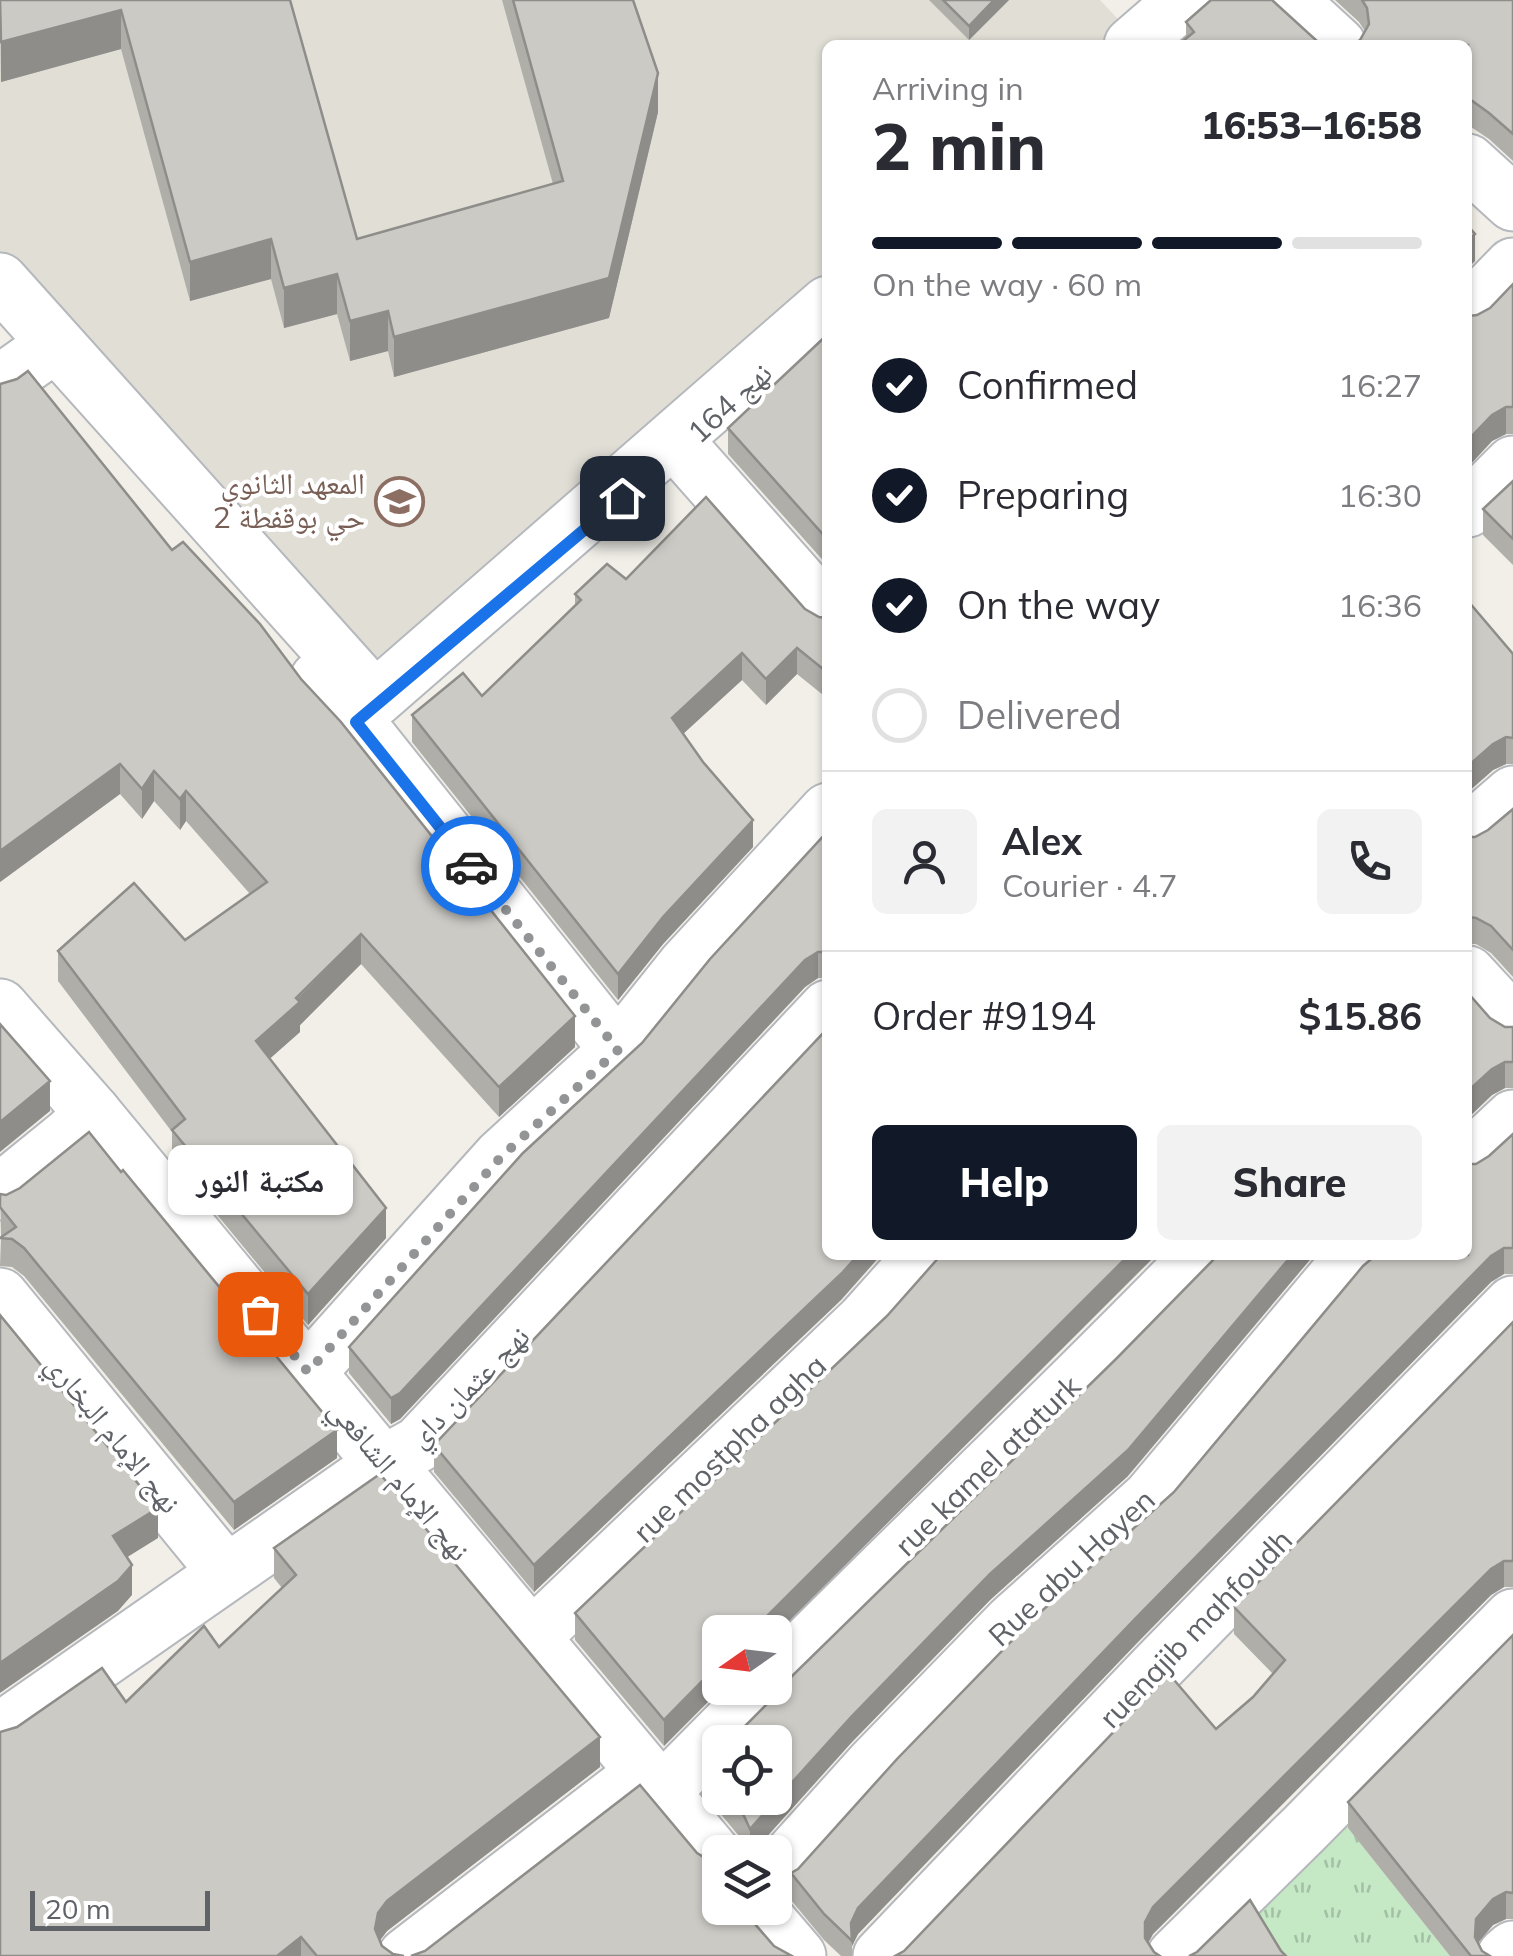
<!DOCTYPE html>
<meta charset="utf-8">
<style>
:root{--surface:#fff;--page:#f2f2f3;--text:#2b2b33;--muted:#7c7c81;--line:#e1e1e2;--accent:#111827}
body{margin:0;font-family:Mulish,"Noto Naskh Arabic",sans-serif;background:var(--page);color:var(--text);height:100vh;display:flex;flex-direction:column;font-size:38px;white-space:nowrap}
*{box-sizing:border-box;margin:0}
p{font-size:32px;color:var(--muted)}
.icon{flex:none;width:55px;height:55px;fill:none;stroke:currentColor;stroke-width:2;stroke-linecap:round;stroke-linejoin:round}
.map{position:relative;flex:1;overflow:hidden}
.details{position:absolute;left:822px;top:40px;width:650px;height:1220px;display:flex;flex-direction:column;background:var(--surface);border-radius:15px;box-shadow:0 2px 8px #0004}
.details>*{flex:none}
.needle{width:65px;rotate:256deg}
.tools{position:absolute;left:702px;top:1615px;display:grid;gap:20px}
.tools a{display:grid;place-items:center;width:90px;height:90px;border-radius:15px;background:var(--surface);box-shadow:0 2px 8px #0004;font-size:50px}
.scale{position:absolute;left:30px;bottom:25px;width:180px;box-sizing:border-box;padding-left:10px;border:5px solid #5f6368;border-top:0;font-size:28px;line-height:35px;white-space:nowrap;color:#5f6368;-webkit-text-stroke:8px #fff;paint-order:stroke}
.pin{position:absolute;display:grid;place-items:center;width:85px;height:85px;color:#fff;margin:-42px;border-radius:20px;box-shadow:0 5px 15px #0006}
.courier{position:absolute;display:grid;place-items:center;width:100px;height:100px;margin:-50px;border:8px solid #1a73e8;border-radius:50%;background:#fff;color:#222;box-shadow:0 2px 12px #0007}
.bubble{position:absolute;height:70px;border-radius:15px;background:var(--surface);box-shadow:0 2px 8px #0004;font-size:32px;font-weight:800;line-height:70px;text-align:center}
.head em{font-style:normal;font-weight:800}
.head div{display:flex;flex-direction:column-reverse}
.head{display:flex;align-items:center;justify-content:space-between;height:170px;padding:0 50px}
h1{font-size:65px;font-weight:800;line-height:75px}
.bar{display:grid;grid-template-columns:repeat(4,1fr);gap:15px 10px;align-content:center;height:120px;padding:0 50px}
.bar i{height:12px;border-radius:8px;background:var(--line)}
.bar .active{background:var(--accent)}
.bar p{grid-column:span 4}
.line{display:flex;align-items:center;gap:25px;padding:0 50px;border-top:2px solid var(--line)}
.line div{flex:1}
.round{display:grid;place-items:center;flex:none;width:105px;height:105px;border-radius:15px;background:var(--page)}
ol{padding:0 50px;list-style:none}
li{display:flex;align-items:center;gap:30px;height:110px}
li p{margin-inline-start:auto}
li .icon{padding:10px;border-radius:50%;background:var(--accent);color:#fff;stroke-width:4}
li:last-child{color:var(--muted)}
li i{width:55px;height:55px;border:5px solid var(--line);border-radius:50%}
.primary-button{display:flex;gap:20px;margin-top:auto;padding:20px 50px}
.primary-button a{flex:1;height:115px;border-radius:15px;background:var(--accent);color:#fff;font-size:40px;font-weight:800;line-height:115px;text-align:center}
.primary-button a+a{background:var(--page);color:var(--text)}
.map>svg:first-child{display:block}
.education{fill:#e1ded6}
.grass{fill:url(#grass-tufts)}
.lines{fill:none;stroke-linecap:round;stroke-linejoin:round}
.street-casing{stroke:#b5b8bc;stroke-width:59}
.street{stroke:#fff;stroke-width:55}
.wall{fill:#afaea9}
.shaded-wall{fill:#8f8d8a}
.building{fill:#cccac5;stroke:#8f8d8a;stroke-width:2.5}
.done{stroke:#929495;stroke-width:10;stroke-dasharray:0 18}
.route{stroke:#1a73e8;stroke-width:12}
.labels{text-anchor:middle;stroke-width:8;stroke-linejoin:round;paint-order:stroke}
.street-label{font-size:30px;fill:#5f6368;stroke:#fff}
.education-label{font-size:30px;fill:#785e54;stroke:#fff;text-anchor:end}
</style>
<div class="map">
<svg width="1513" height="1956" viewBox="0 0 1513 1956">
<defs>
<pattern id="grass-tufts" width="24" height="20" patternUnits="userSpaceOnUse" patternTransform="scale(2.5)"><rect width="24" height="20" fill="#c5e8c5"/><path d="M3 7l-1-3M5 7V3M7 7l1-3M15 17l-1-3M17 17v-4M19 17l1-3" fill="none" stroke="#a3c0a4"/></pattern>
</defs>
<rect width="100%" height="100%" fill="#f1efe8"/>
<polygon class="education" points="0,0 1100,0 1134,36 1124,45 828,45 827,304 375,699 0,281"/>
<polygon class="grass" points="1333,1809 1450,1956 1268,1956 1239,1908"/>
<g class="lines">
<defs>
<g id="street">
<polyline points="1289,0 1338,45"/>
<polyline points="1132,45 1184,0"/>
<polyline points="1468,162 1513,203"/>
<polyline points="0,281 375,699 828,304"/>
<polyline points="1468,312 1513,266"/>
<polyline points="0,383 37,357"/>
<polyline points="681,448 828,614"/>
<polyline points="1468,509 1513,464"/>
<polyline points="318,679 357,723 618,1050"/>
<polyline points="1468,833 1513,794"/>
<polyline points="1468,974 1513,1023"/>
<polyline points="0,1007 93,1113 383,1464 401,1481 720,1862"/>
<polyline points="1468,1160 1513,1118"/>
<polyline points="0,1192 68,1137 93,1113"/>
<polyline points="0,1296 226,1572"/>
<polyline points="308,1372 501,1157 618,1050 686,965 828,811"/>
<polyline points="531,1638 864,1321 923,1255"/>
<path d="M775 1677C915 1535 1061 1399 1200 1255"/>
<polyline points="0,1731 383,1464 419,1444 828,1008"/>
<polyline points="662,1792 765,1688"/>
<polyline points="775,1874 874,1764 1012,1622 1150,1498 1341,1271 1359,1255"/>
<polyline points="757,1908 798,1956"/>
<polyline points="406,1956 644,1773"/>
<polyline points="881,1956 1158,1666 1513,1304"/>
<polyline points="1175,1956 1305,1828 1513,1617"/>
<polyline points="1505,1956 1513,1949"/>
</g>
</defs>
<use href="#street" class="street-casing"/>
<use href="#street" class="street"/>
</g>
<g class="wall">
<polygon points="0,0 290,0 357,239 553,184 502,0 633,0 658,112 609,318 394,377 388,351 350,361 337,314 284,328 271,279 190,301 121,49 1,82"/>
<polygon points="929,0 1009,0 969,40"/>
<polygon points="1335,0 1513,0 1513,161 1489,139 1471,127 1468,45 1360,40 1365,31 1359,22"/>
<polygon points="1186,22 1318,42 1186,38"/>
<polygon points="1513,284 1513,434 1506,434 1492,441 1468,467 1468,316 1477,315 1490,308"/>
<polygon points="828,334 828,566 728,454 728,428"/>
<polygon points="1513,481 1513,565 1483,535 1483,509"/>
<polygon points="172,550 575,1047 499,1117 361,964 300,1025 300,1032 270,1058 386,1238 308,1325 172,1160 172,1132 58,981 58,951 185,940 250,894 186,821 180,830 154,801 142,819 120,794 0,882"/>
<polygon points="626,579 805,609 819,617 828,618 828,699 797,674 766,705 742,680 683,734 753,847 663,944 618,1000 412,742 412,715 482,696 575,605 575,594"/>
<polygon points="1468,601 1513,654 1513,764 1506,764 1493,770 1468,792"/>
<polygon points="1513,809 1513,977 1491,953 1476,944 1468,944 1468,837 1475,837 1488,830"/>
<polygon points="828,831 828,978 818,978 805,987 400,1419 391,1424 349,1373 349,1347 642,1043"/>
<polygon points="1468,993 1490,1018 1505,1027 1513,1027 1513,1088 1505,1088 1492,1095 1468,1118"/>
<polygon points="1513,1134 1513,1274 1504,1274 1491,1282 1136,1644 858,1934 852,1946 852,1956 841,1956 824,1940 791,1900 791,1873 798,1869 1174,1492 1476,1164 1489,1156"/>
<polygon points="0,1194 337,1458 234,1530 24,1276 12,1267 0,1266 1,1237"/>
<polygon points="941,1255 1156,1255 775,1635 775,1632 664,1746 575,1640 575,1613 887,1316"/>
<polygon points="842,1299 534,1592 434,1472 434,1445"/>
<polygon points="1513,1322 1513,1587 1504,1587 1491,1595 1153,1934 1148,1943 904,1951 1216,1729 1253,1697 1273,1674 1234,1634 1234,1607"/>
<polygon points="1117,1358 1128,1476 990,1600 851,1743 753,1852 749,1852 744,1842 704,1794 704,1768 720,1751 720,1798 775,1798"/>
<polygon points="274,1548 600,1767 387,1931 380,1940 382,1946 393,1954 404,1956 0,1956 126,1702 219,1647 282,1588 274,1578"/>
<polygon points="1513,1635 1513,1919 1506,1919 1493,1925 1478,1943 1482,1951 1490,1956 1450,1956 1348,1828 1348,1802"/>
</g>
<g class="shaded-wall">
<polygon points="994,0 1009,0 969,40 969,26"/>
<polygon points="121,10 121,49 1,82 1,42"/>
<polygon points="658,73 658,112 609,318 394,377 394,337 609,278"/>
<polygon points="1471,100 1471,127 1468,130 1468,104"/>
<polygon points="1475,234 1475,261 1468,268 1468,241"/>
<polygon points="271,239 271,279 190,301 190,262"/>
<polygon points="337,274 337,314 284,328 284,288"/>
<polygon points="388,311 388,351 350,361 350,321"/>
<polygon points="1506,407 1506,434 1492,441 1468,467 1468,440 1492,415"/>
<polygon points="797,648 797,674 766,705 766,679"/>
<polygon points="742,653 742,680 672,744 672,718"/>
<polygon points="1506,737 1506,764 1493,770 1468,792 1468,766 1493,744"/>
<polygon points="120,764 120,794 0,882 0,851"/>
<polygon points="154,771 154,801 142,819 142,789"/>
<polygon points="186,791 186,821 180,830 180,799"/>
<polygon points="753,820 753,847 663,944 618,1000 618,974 663,917"/>
<polygon points="361,934 361,964 300,1025 300,1032 256,1071 256,1041"/>
<polygon points="818,952 818,978 805,987 400,1419 391,1424 391,1398 805,960"/>
<polygon points="575,1016 575,1047 499,1117 499,1087"/>
<polygon points="1505,1062 1505,1088 1492,1095 1468,1118 1468,1091 1492,1069"/>
<polygon points="50,1081 50,1111 0,1152 0,1122"/>
<polygon points="386,1208 386,1238 308,1325 308,1294"/>
<polygon points="1504,1248 1504,1274 1491,1282 1136,1644 858,1934 852,1946 851,1923 858,1908 1136,1618 1491,1256"/>
<polygon points="858,1255 881,1255 842,1299 534,1592 534,1565"/>
<polygon points="1129,1255 1156,1255 775,1635 775,1632 751,1632"/>
<polygon points="1292,1255 1314,1255 1128,1476 990,1600 851,1743 753,1852 750,1852 750,1829 851,1717"/>
<polygon points="337,1430 337,1458 234,1530 234,1502"/>
<polygon points="158,1508 158,1538 113,1566 113,1536"/>
<polygon points="1504,1561 1504,1587 1491,1595 1153,1934 1145,1949 1145,1922 1153,1907 1491,1569"/>
<polygon points="132,1565 132,1595 118,1611 0,1693 0,1663"/>
<polygon points="720,1663 720,1688 722,1688 664,1746 664,1720"/>
<polygon points="600,1737 600,1767 387,1931 378,1943 375,1929 378,1913 387,1901"/>
<polygon points="1506,1892 1506,1919 1493,1925 1476,1945 1475,1956 1476,1919 1493,1899"/>
<polygon points="301,1937 301,1956 277,1956"/>
</g>
<g class="building">
<polygon points="0,0 290,0 357,239 563,181 513,0 633,0 658,73 609,278 394,337 388,311 350,321 337,274 284,288 271,239 190,262 121,10 1,42"/>
<polygon points="943,0 994,0 969,26"/>
<polygon points="1211,0 1272,0 1318,42 1323,45 1178,45 1194,32 1186,22"/>
<polygon points="1362,0 1513,0 1513,134 1489,113 1471,100 1468,104 1468,45 1353,45 1360,40 1369,24 1367,8"/>
<polygon points="1468,226 1475,234 1468,241"/>
<polygon points="1513,284 1513,407 1506,407 1492,415 1468,440 1468,316 1477,315 1490,308"/>
<polygon points="828,334 828,540 728,428"/>
<polygon points="28,371 172,550 183,542 260,624 301,679 341,722 575,1016 499,1087 361,934 296,998 300,1002 256,1041 386,1208 308,1294 172,1130 185,1119 58,951 134,883 185,940 267,882 186,791 180,799 154,771 142,789 120,764 0,851 0,384 17,379"/>
<polygon points="1513,481 1513,539 1483,509"/>
<polygon points="706,497 805,609 819,617 828,618 828,673 797,648 766,679 742,653 672,718 703,762 753,820 663,917 618,974 412,715 463,673 482,696 581,600 575,594 607,564 626,579"/>
<polygon points="1468,601 1513,654 1513,738 1506,737 1493,744 1468,766"/>
<polygon points="1513,809 1513,950 1491,926 1476,918 1468,917 1468,837 1475,837 1488,830"/>
<polygon points="828,831 828,952 818,952 805,960 400,1393 391,1398 349,1347 523,1153 642,1043 710,959"/>
<polygon points="1468,993 1490,1018 1505,1027 1513,1027 1513,1062 1505,1062 1492,1069 1468,1091"/>
<polygon points="0,1024 50,1081 0,1122"/>
<polygon points="828,1028 828,1255 858,1255 842,1273 534,1565 434,1445"/>
<polygon points="89,1132 121,1172 123,1170 337,1430 234,1502 24,1248 12,1239 0,1238 16,1227 0,1207 0,1194 6,1195 20,1188"/>
<polygon points="1513,1134 1513,1248 1504,1248 1491,1256 1136,1618 858,1908 851,1923 852,1941 824,1914 791,1873 798,1869 897,1759 1034,1618 1174,1492 1363,1266 1376,1255 1468,1255 1468,1164 1476,1164 1489,1156"/>
<polygon points="941,1255 1129,1255 751,1632 720,1632 720,1663 664,1720 575,1613 887,1316"/>
<polygon points="1218,1255 1292,1255 1128,1450 990,1574 851,1717 750,1829 744,1816 729,1798 775,1798 775,1742 729,1742 787,1684 792,1676 1117,1358"/>
<polygon points="0,1315 158,1508 113,1536 132,1565 118,1581 0,1663"/>
<polygon points="1513,1322 1513,1561 1504,1561 1491,1569 1153,1907 1145,1922 1145,1938 1154,1952 1160,1956 895,1956 904,1951 1169,1674 1216,1729 1253,1697 1285,1660 1234,1607"/>
<polygon points="380,1474 600,1737 387,1901 378,1913 375,1929 382,1946 393,1954 404,1956 317,1956 301,1937 277,1956 0,1956 0,1732 17,1727 102,1668 126,1702 204,1626 219,1647 296,1575 274,1548"/>
<polygon points="1513,1635 1513,1893 1506,1892 1493,1899 1476,1919 1475,1937 1482,1951 1490,1956 1471,1956 1348,1802"/>
<polygon points="720,1751 720,1787 704,1768"/>
<polygon points="640,1785 697,1853 710,1861 720,1862 720,1908 741,1908 774,1946 792,1956 411,1956 425,1951"/>
<polygon points="1250,1900 1281,1951 1286,1956 1189,1956 1197,1952"/>
</g>
<g class="lines">
<polyline class="done" points="260,1314 308,1372 501,1157 618,1050 471,866"/>
<polyline class="route" points="471,866 356,722 622,498"/>
</g>
<defs>
<symbol id="school-ring" viewBox="-11 -11 22 22"><circle r="9.5" fill="#fff" stroke="#8d6e63" stroke-width="1.5"/><path d="M0-5L7-2L0 1L-7-2ZM-4 1L0 2.5L4 1V4Q0 6-4 4Z" fill="#8d6e63"/></symbol>
</defs>
<g fill-rule="evenodd">
<use href="#school-ring" x="372" y="474" width="55" height="55"/>
</g>
<g class="labels">
<g class="street-label">
<text transform="translate(730 403) rotate(-43)" y="10">نهج 164</text>
<text transform="translate(469 1387) rotate(-45)" y="10">نهج عثمان داي</text>
<text transform="translate(113 1434) rotate(51)" y="10">نهج الإمام البخاري</text>
<text transform="translate(730 1449) rotate(-44)" y="10">rue mostpha agha</text>
<text transform="translate(988 1466) rotate(-44)" y="10">rue kamel ataturk</text>
<text transform="translate(399 1480) rotate(50)" y="10">نهج الإمام الشافعي</text>
<text transform="translate(1072 1568) rotate(-43)" y="10">Rue abu Hayen</text>
<text transform="translate(1196 1629) rotate(-46)" y="10">ruenajib mahfoudh</text>
</g>
<g class="education-label">
<text x="365" y="494">المعهد الثانوي<tspan x="365" dy="34">حي بوقفطة 2</tspan></text>
</g>
</g>
</svg>
<div class="tools">
<a><svg class="needle" viewBox="-14 -14 28 28"><path d="M0-13l5 13h-10z" fill="#e53935"/><path d="M0 13l5-13h-10z" fill="#7c7c81"/></svg></a>
<a><svg class="icon" aria-label="locate" viewBox="0 0 24 24"><circle cx="12" cy="12" r="6"/><path d="M12 2v4M12 18v4M2 12h4M18 12h4"/></svg></a>
<a><svg class="icon" aria-label="layers" viewBox="0 0 24 24"><path d="M12 4l9 5-9 5-9-5zM3 14l9 5 9-5"/></svg></a>
</div>
<div class="scale">20 m</div>
<div class="pin" style="left:260px;top:1314px;background:#ea580c"><svg class="icon" aria-label="bag" viewBox="0 0 24 24"><path d="M5 8h14l-1 12H6zM9 8a3 3 0 0 1 6 0"/></svg></div>
<div class="pin" style="left:622px;top:498px;background:#1f2937"><svg class="icon" aria-label="home" viewBox="0 0 24 24"><path d="M3 11l9-7 9 7M6 9v11h12V9"/></svg></div>
<div class="courier" style="left:471px;top:866px"><svg class="icon" aria-label="car" viewBox="0 0 24 24"><path d="M5 17H2v-5l4-1 3-4h7l3 4 3 1v5h-3M9 17h6M6 11h13"/><circle cx="7" cy="17" r="2"/><circle cx="17" cy="17" r="2"/></svg></div>
<div class="bubble" style="left:168px;top:1145px;width:185px">مكتبة النور</div>
<section class="details">
<div class="head"><div><h1>2 min</h1><p>Arriving in</p></div><em>16:53–16:58</em></div>
<div class="bar"><i class="active"></i><i class="active"></i><i class="active"></i><i></i><p>On the way · 60 m</p></div>
<ol>
<li><svg class="icon" aria-label="check" viewBox="0 0 24 24"><path d="M5 12l5 5 9-10"/></svg>Confirmed<p>16:27</p></li>
<li><svg class="icon" aria-label="check" viewBox="0 0 24 24"><path d="M5 12l5 5 9-10"/></svg>Preparing<p>16:30</p></li>
<li><svg class="icon" aria-label="check" viewBox="0 0 24 24"><path d="M5 12l5 5 9-10"/></svg>On the way<p>16:36</p></li>
<li><i></i>Delivered</li>
</ol>
<div class="line" style="height:180px"><a class="round"><svg class="icon" aria-label="person" viewBox="0 0 24 24"><circle cx="12" cy="8" r="4"/><path d="M4 21q1-7 8-7t8 7"/></svg></a><div><b>Alex</b><p>Courier · 4.7</p></div><a class="round"><svg class="icon" aria-label="phone" viewBox="0 0 24 24"><path d="M5 4h4l2 5-3 2q2 4 5 5l2-3 5 2v4C11 20 4 13 5 4z"/></svg></a></div>
<div class="line" style="height:130px"><div>Order #9194</div><b>$15.86</b></div>
<div class="primary-button"><a>Help</a><a>Share</a></div>
</section>
</div>
